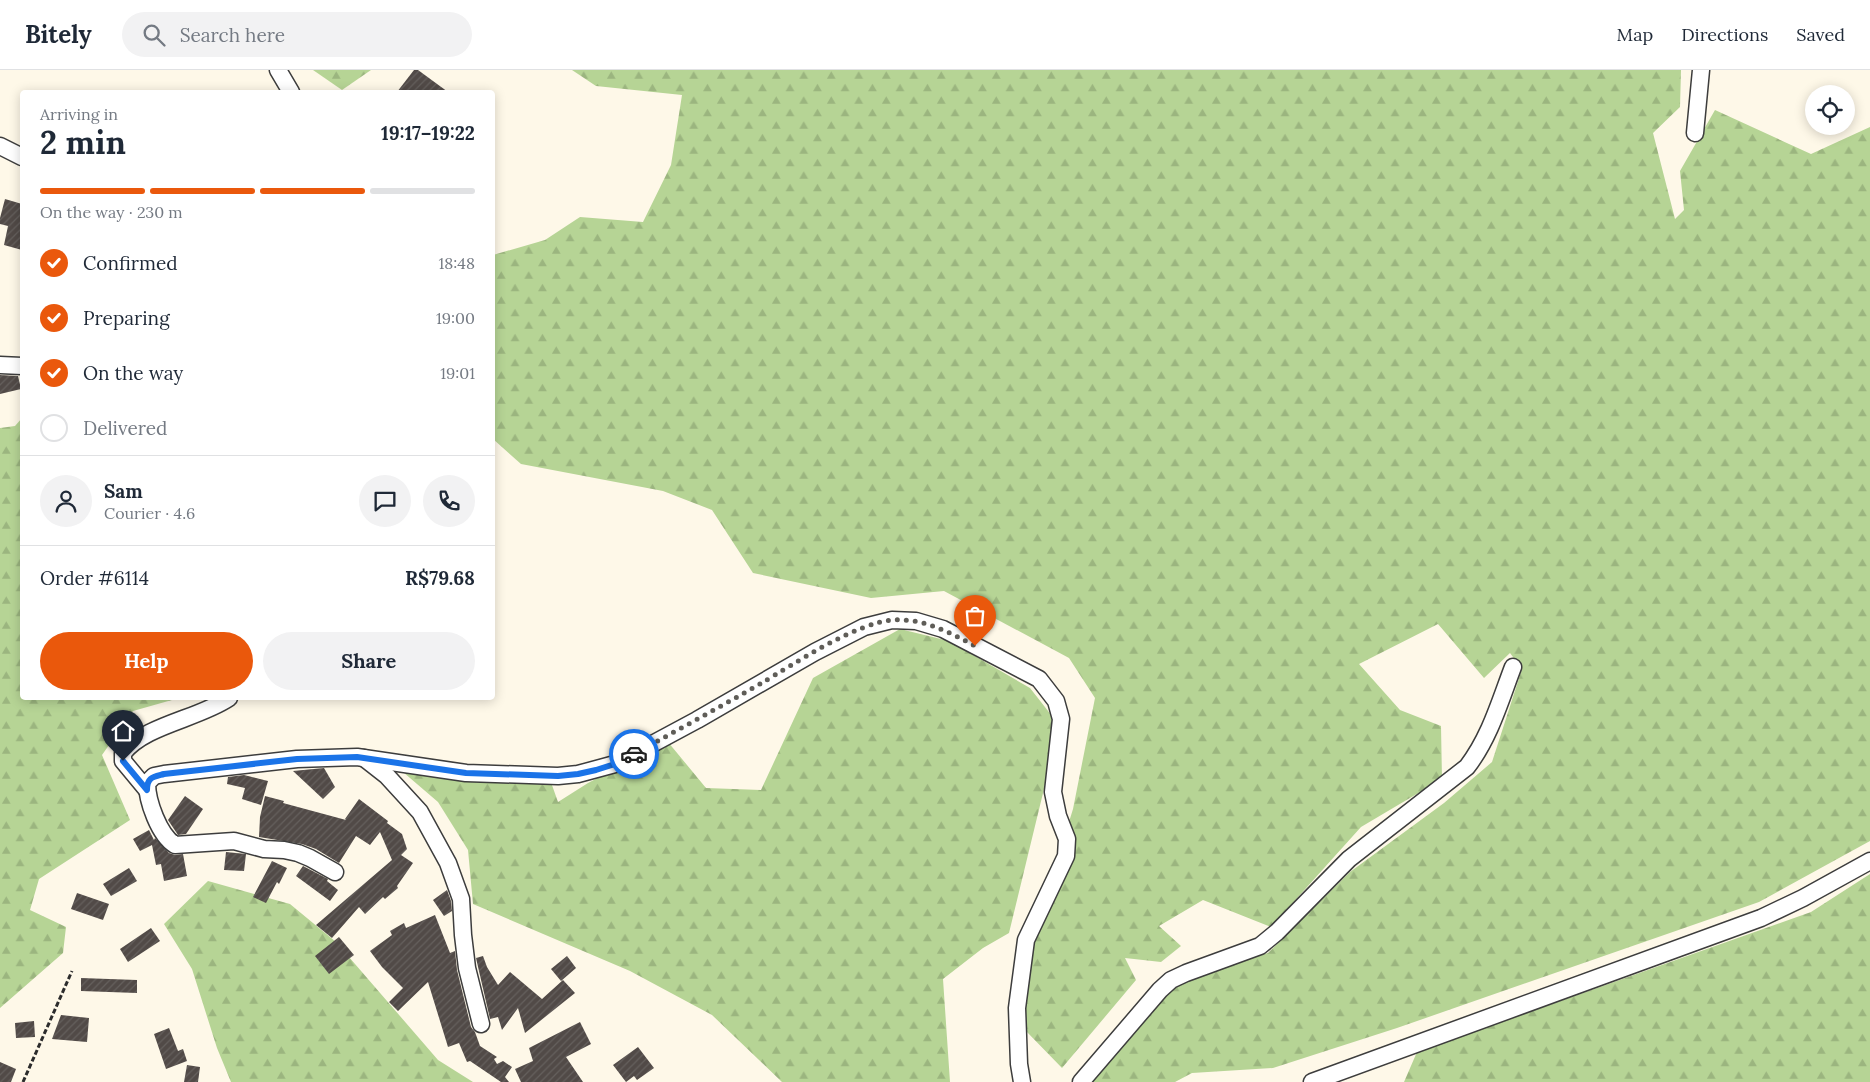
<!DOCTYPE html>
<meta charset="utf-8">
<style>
:root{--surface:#fff;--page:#f2f2f3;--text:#1f2937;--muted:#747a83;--line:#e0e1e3;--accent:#ea580c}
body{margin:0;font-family:Lora,serif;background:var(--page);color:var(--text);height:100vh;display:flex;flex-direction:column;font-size:19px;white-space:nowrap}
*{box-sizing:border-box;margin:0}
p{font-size:16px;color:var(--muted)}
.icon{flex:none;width:28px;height:28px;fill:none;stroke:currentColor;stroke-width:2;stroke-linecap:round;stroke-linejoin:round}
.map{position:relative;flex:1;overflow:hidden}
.drawer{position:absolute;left:20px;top:20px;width:475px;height:610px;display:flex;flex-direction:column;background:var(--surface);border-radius:5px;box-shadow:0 2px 12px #0003}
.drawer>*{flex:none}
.buttons{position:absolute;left:1805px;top:15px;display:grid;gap:10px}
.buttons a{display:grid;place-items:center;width:50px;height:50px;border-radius:50%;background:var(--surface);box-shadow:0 2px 12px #0003;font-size:25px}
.pin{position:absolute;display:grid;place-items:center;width:42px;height:42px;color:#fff;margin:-51px -21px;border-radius:50% 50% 50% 0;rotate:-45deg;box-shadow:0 0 5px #0007}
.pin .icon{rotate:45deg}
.courier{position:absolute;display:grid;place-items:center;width:50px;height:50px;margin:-25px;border:4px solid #1a73e8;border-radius:50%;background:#fff;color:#222;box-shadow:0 1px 6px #0007}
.overview em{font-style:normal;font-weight:800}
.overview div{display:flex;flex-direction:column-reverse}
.overview{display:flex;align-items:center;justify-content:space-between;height:85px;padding:0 20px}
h1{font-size:32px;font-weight:800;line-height:38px}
.bar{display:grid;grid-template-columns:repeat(4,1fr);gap:8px 5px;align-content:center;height:60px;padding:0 20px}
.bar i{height:6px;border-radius:4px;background:var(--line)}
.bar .on{background:var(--accent)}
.bar p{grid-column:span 4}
.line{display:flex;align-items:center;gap:12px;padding:0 20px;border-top:1px solid var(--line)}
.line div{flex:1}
.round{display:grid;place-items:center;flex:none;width:52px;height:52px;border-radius:26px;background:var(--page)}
ol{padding:0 20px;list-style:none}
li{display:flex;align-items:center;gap:15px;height:55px}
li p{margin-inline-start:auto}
li .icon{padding:5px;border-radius:50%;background:var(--accent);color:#fff;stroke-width:4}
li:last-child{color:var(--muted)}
li i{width:28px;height:28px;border:2px solid var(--line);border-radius:50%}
.primary-button{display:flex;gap:10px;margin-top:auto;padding:10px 20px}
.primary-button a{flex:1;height:58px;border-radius:30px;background:var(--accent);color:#fff;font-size:20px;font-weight:800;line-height:58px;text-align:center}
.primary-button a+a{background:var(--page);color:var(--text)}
header{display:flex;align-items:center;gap:30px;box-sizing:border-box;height:70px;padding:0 25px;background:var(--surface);border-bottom:1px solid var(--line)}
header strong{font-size:24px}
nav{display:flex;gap:28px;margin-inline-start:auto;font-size:18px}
.search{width:350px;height:45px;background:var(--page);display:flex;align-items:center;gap:12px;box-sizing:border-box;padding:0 18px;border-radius:28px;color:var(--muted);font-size:19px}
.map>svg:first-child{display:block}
.forest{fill:url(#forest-firs)}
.building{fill:url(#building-hatch)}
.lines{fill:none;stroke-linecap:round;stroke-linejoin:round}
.minor-casing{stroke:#3d3d3d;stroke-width:19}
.path{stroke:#2c2c2c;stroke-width:3;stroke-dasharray:5 2.5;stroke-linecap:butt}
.minor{stroke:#fff;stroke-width:16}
.done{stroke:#5f5d58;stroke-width:5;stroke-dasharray:0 9}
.route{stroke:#1a73e8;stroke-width:6}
</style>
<header>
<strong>Bitely</strong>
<div class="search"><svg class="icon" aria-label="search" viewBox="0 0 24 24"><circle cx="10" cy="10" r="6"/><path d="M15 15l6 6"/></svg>Search here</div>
<nav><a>Map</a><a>Directions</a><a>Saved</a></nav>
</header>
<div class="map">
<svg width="1870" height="1012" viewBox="0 0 1870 1012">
<defs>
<pattern id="forest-firs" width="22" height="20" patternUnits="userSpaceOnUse" patternTransform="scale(1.25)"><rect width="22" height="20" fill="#b6d495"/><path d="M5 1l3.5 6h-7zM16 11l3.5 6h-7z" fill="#9bb57f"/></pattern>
<pattern id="building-hatch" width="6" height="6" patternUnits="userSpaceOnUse" patternTransform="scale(1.25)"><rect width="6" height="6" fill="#514a47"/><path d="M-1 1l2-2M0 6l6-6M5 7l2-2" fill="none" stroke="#65605d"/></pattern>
</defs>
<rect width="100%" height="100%" fill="#fef8e8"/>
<g class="forest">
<polygon points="313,0 371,0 342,20"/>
<polygon points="572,0 1681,0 1680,37 1653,63 1675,149 1684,140 1680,101 1715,40 1811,84 1870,57 1870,771 1759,832 1397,958 1273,998 1192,1003 1175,1012 1088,1012 1170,908 1268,883 1350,802 1444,733 1492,692 1522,599 1510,583 1484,608 1438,554 1359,594 1400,640 1441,656 1442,709 1361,757 1271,857 1203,830 1159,856 1181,876 1161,892 1125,888 1136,910 1062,998 1026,961 1024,897 1073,739 1095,628 1069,588 944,521 871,528 753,503 712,440 663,421 521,394 493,369 493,185 545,170 580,147 643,152 671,95 682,25 596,16"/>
<polygon points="22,348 22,628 179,628 133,641 102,685 130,750 39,809 30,840 66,857 63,883 0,938 0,358 15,356"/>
<polygon points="900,559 949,571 1030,618 1052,646 1052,686 1009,863 983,878 943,909 950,1012 782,1012 712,945 630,901 473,834 468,780 438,732 389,690 547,701 558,732 588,713 668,672 706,718 761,720 813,608"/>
<polygon points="1870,804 1870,1012 1404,1012 1417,982 1811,842"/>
<polygon points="208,811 290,834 336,872 438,990 473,1012 231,1012 217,978 192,899 164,854"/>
</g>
<g class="building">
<polygon points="414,0 418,0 448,22 397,22"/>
<polygon points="5,129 22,134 22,180 4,175 8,156 0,154 0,148"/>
<polygon points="0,305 18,306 21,319 0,324"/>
<polygon points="324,698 335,717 323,729 293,701"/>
<polygon points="244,705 268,711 261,735 242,729 245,718 227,714 228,707"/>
<polygon points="185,726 203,739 186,764 178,765 168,750"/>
<polygon points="265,726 284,731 283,733 346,750 345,749 359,729 388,751 387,753 402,764 407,779 401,785 413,793 397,816 398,818 385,829 383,827 365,844 359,837 332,868 316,855 392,790 380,762 370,775 356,766 339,793 316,779 302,774 259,767 260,747"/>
<polygon points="149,760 154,770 155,768 169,783 175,785 183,784 187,806 164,811 161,794 156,795 152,775 140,781 133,769"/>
<polygon points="226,782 246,784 244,801 224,800"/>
<polygon points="272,791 287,798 279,814 277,812 266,833 253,827"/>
<polygon points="303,796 328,809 327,811 338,820 330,831 296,806"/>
<polygon points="129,798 137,811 111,826 103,814"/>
<polygon points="447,820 451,831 452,841 444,846 433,830"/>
<polygon points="77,823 109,834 103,850 71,839"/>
<polygon points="435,845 450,883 455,881 457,900 471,957 475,962 480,976 497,987 494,989 497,994 503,991 512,997 505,1007 509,1012 501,1012 470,991 467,992 459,973 448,977 428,912 398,941 389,932 403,918 382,897 370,881 392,865 390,861 404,853 406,858"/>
<polygon points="151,858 160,871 128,892 120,879"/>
<polygon points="339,867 354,885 329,904 315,886"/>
<polygon points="483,886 487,897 498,915 510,902 542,929 563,910 575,923 525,963 518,938 502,960 498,947 490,949 476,888"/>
<polygon points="567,886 576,898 561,911 551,899"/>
<polygon points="81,908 137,910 137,923 81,921"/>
<polygon points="61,945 89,948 87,972 52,969"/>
<polygon points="34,951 35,967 16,968 15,953"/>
<polygon points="580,952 591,974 566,987 583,1012 521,1012 515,999 533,991 529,978"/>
<polygon points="169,958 178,981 183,979 187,991 166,999 154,964"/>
<polygon points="638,977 654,998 637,1010 634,1006 626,1012 613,995"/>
<polygon points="0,992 16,999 11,1012 0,1012"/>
<polygon points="187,995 200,997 198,1012 184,1012"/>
</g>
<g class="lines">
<defs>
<g id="minor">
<polyline points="278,0 291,22"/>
<polyline points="1695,63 1701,0"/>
<polyline points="0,76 22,87"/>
<polyline points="0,295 22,296"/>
<polyline points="364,688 387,706 420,742 448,793 461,829 463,865 467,898 481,954"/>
<path d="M147 720 123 691V683C145 655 198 649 229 628"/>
<path d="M335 802 310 788 298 783 284 780 264 779 234 771 175 775C159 765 147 731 147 713L154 706 164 704 297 689 357 687 466 703 558 706 578 704 615 694 697 650 815 582 864 557 892 550 916 551 943 559 1039 609 1056 631 1061 649 1053 722 1058 746 1067 769 1066 786 1026 870 1017 938 1019 994 1022 1012"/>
<path d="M1081 1012 1160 920 1171 910 1186 903 1260 876 1277 862 1349 789 1467 697C1490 667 1500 631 1513 597"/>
<polyline points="1312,1012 1761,848 1803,828 1870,791"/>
</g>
</defs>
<use href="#minor" class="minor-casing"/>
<polyline class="path" points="23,1012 72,901"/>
<use href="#minor" class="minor"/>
</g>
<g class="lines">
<path class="done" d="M634 684C676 661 718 638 760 614 794 594 855 553 893 550 923 548 949 562 975 576"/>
<path class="route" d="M123 691 147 720C147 707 153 707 164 704L297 689 357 687 466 703 558 706 578 704 596 700 615 694 634 684"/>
</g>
</svg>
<div class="buttons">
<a><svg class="icon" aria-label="locate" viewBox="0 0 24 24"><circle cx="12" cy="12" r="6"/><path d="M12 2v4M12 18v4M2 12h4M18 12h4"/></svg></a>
</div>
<div class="pin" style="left:975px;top:576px;background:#ea580c"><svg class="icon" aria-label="bag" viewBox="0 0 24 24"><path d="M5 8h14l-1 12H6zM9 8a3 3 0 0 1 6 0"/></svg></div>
<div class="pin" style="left:123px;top:691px;background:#1f2937"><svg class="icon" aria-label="home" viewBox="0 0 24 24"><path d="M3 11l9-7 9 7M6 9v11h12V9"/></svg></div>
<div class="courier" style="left:634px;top:684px"><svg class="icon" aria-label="car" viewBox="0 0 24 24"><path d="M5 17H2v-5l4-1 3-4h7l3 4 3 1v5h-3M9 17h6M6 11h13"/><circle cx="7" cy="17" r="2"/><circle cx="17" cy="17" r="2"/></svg></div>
<section class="drawer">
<div class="overview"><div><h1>2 min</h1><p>Arriving in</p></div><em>19:17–19:22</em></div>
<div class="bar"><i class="on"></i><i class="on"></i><i class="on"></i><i></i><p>On the way · 230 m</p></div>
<ol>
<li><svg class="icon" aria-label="check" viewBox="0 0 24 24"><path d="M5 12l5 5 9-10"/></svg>Confirmed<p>18:48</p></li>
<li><svg class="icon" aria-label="check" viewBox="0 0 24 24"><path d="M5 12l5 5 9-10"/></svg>Preparing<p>19:00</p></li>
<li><svg class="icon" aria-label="check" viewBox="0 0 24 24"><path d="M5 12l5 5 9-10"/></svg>On the way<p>19:01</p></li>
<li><i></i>Delivered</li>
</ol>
<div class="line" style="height:90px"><a class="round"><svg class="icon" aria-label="person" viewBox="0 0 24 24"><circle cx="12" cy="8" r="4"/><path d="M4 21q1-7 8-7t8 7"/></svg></a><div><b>Sam</b><p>Courier · 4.6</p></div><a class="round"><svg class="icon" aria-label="chat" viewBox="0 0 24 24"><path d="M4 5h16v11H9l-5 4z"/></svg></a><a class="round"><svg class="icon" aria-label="phone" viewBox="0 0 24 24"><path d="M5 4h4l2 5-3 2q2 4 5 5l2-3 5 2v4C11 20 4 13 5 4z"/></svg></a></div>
<div class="line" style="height:65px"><div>Order #6114</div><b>R$79.68</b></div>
<div class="primary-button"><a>Help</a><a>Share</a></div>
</section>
</div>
